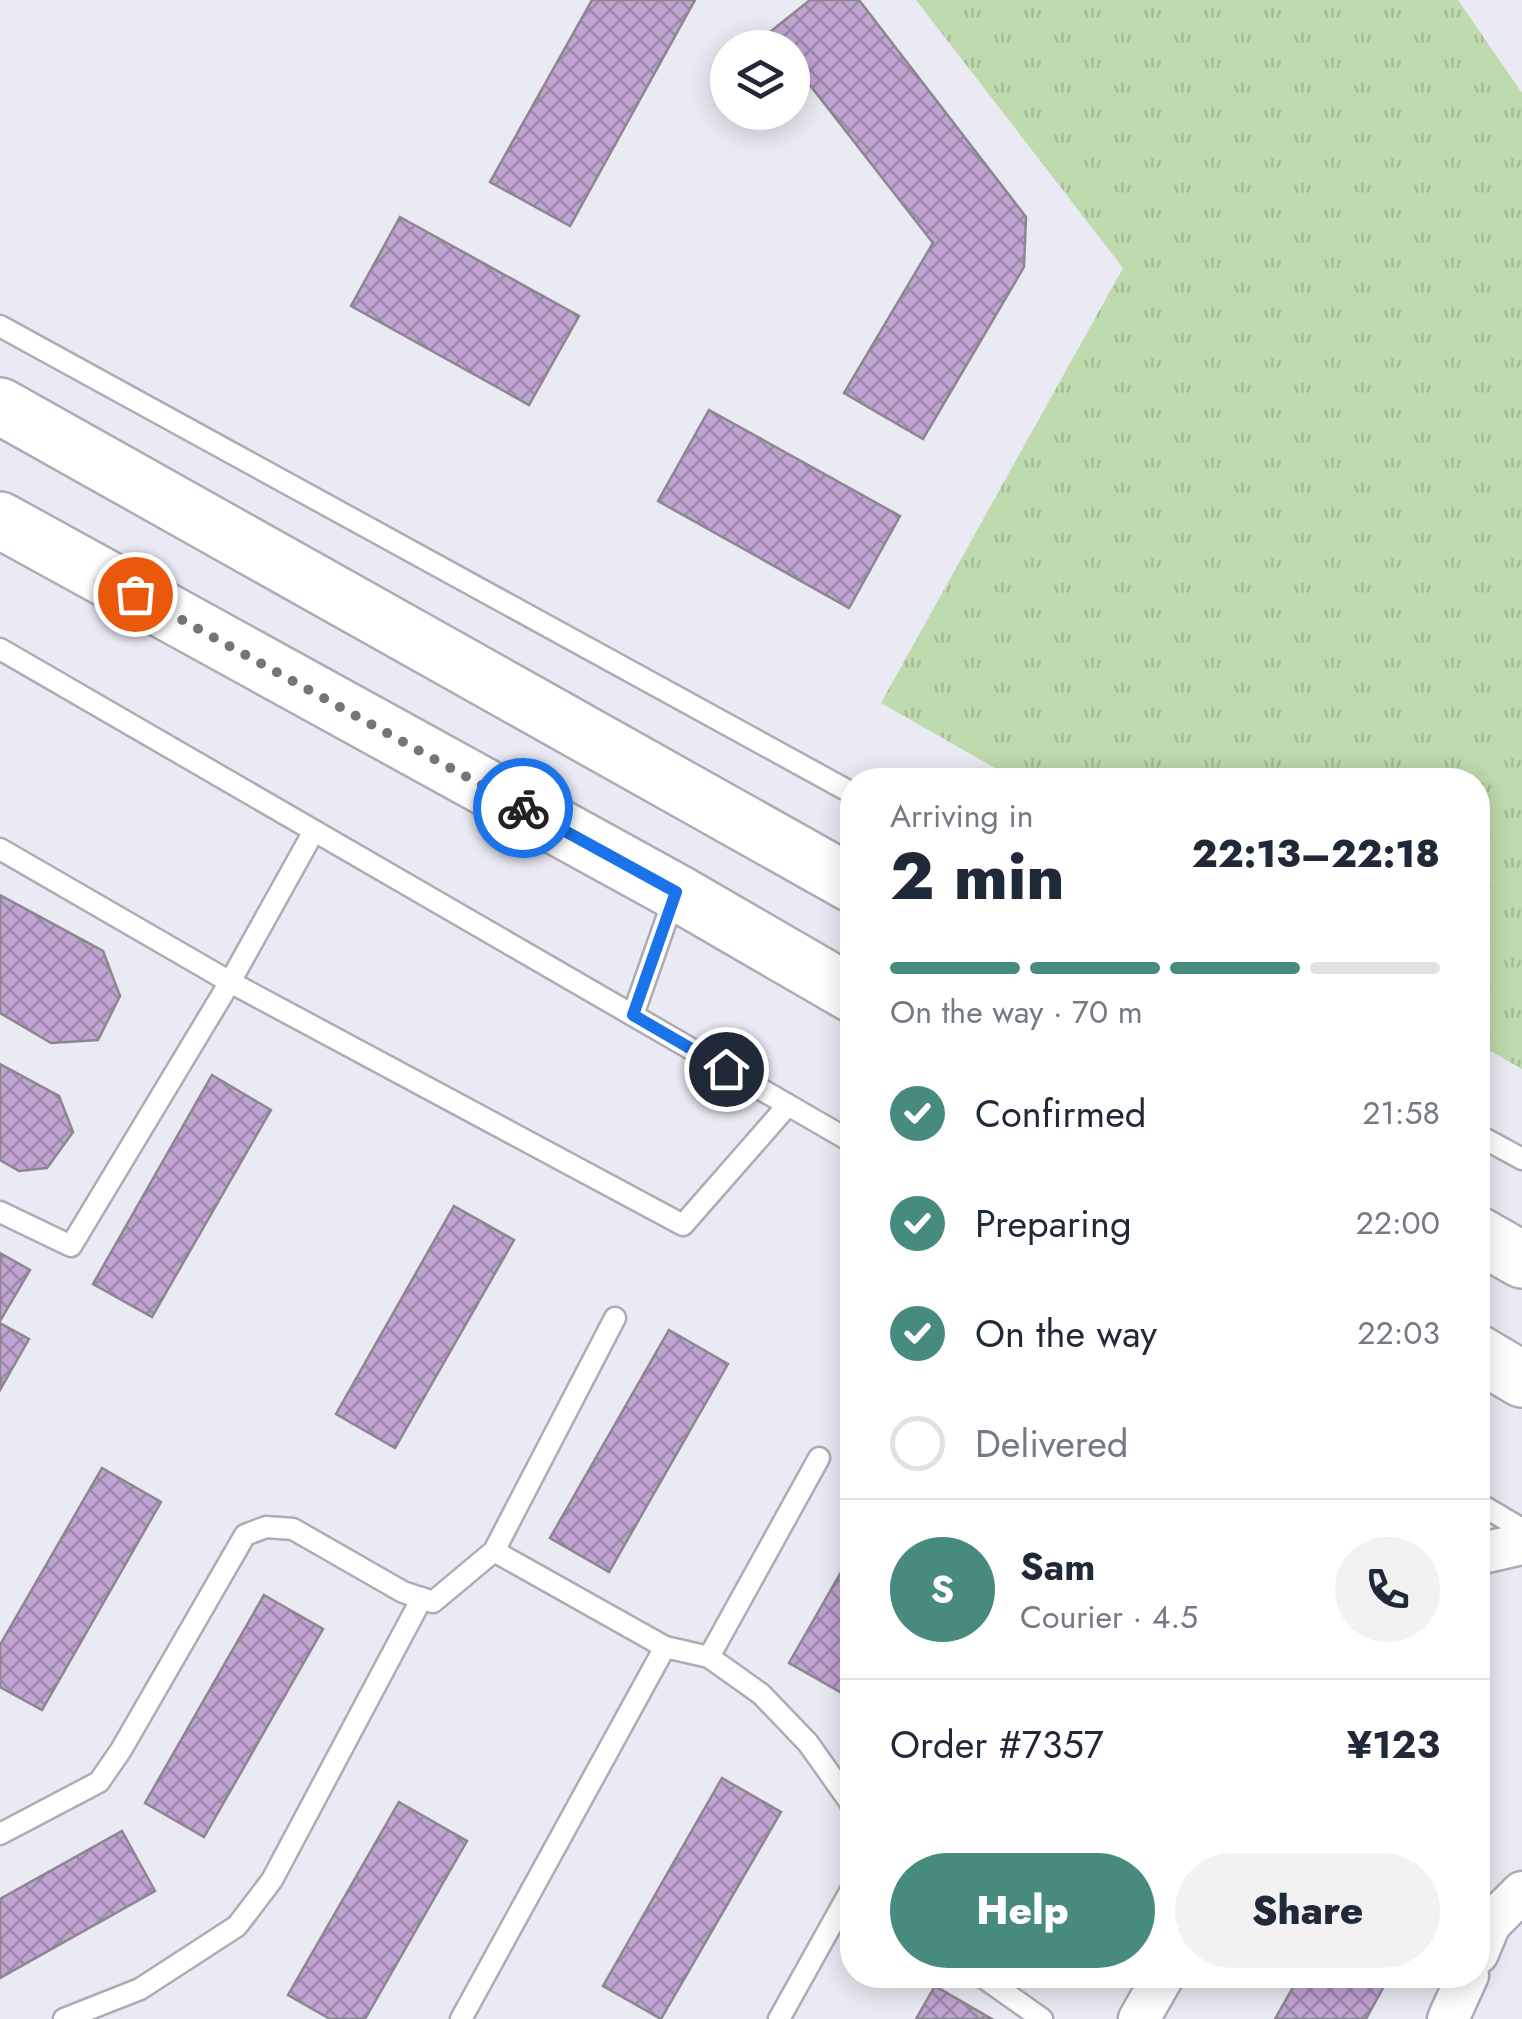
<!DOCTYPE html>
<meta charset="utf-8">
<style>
:root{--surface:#fff;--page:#f2f2f3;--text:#1f2937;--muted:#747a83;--line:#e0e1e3;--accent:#478b7e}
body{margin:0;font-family:Jost,sans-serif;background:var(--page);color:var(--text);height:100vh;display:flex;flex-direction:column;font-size:38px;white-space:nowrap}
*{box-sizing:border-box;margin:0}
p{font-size:32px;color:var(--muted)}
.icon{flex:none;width:55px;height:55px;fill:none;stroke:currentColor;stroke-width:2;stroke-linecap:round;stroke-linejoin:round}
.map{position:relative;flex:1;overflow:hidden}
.panel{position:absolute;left:840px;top:768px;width:650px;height:1220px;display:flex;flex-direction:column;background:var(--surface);border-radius:40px;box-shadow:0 5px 25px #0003}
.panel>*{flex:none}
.fabs{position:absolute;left:710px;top:30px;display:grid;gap:20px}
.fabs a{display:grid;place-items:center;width:100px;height:100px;border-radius:50%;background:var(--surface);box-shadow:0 5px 25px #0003;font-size:50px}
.pin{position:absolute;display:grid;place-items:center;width:85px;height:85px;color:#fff;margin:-42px;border:5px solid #fff;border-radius:50%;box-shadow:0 2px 10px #0007}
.courier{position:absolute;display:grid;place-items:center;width:100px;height:100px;margin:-50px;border:8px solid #1a73e8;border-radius:50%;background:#fff;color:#222;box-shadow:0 2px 12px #0007}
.head em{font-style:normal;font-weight:800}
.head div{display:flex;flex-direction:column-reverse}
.head{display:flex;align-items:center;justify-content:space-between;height:170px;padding:0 50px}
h1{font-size:65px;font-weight:800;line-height:75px}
.bar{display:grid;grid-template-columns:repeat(4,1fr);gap:15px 10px;align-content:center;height:120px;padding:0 50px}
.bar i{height:12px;border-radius:8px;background:var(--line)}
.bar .current{background:var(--accent)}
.bar p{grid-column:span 4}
.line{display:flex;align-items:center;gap:25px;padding:0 50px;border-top:2px solid var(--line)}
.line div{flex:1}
.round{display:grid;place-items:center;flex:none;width:105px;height:105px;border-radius:52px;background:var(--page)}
ol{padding:0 50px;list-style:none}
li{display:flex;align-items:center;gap:30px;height:110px}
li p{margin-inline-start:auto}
li .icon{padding:10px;border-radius:50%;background:var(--accent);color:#fff;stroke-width:4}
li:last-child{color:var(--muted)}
li i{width:55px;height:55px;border:5px solid var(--line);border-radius:50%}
.primary-button{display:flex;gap:20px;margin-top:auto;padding:20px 50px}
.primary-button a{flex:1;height:115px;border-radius:60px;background:var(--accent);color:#fff;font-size:40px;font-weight:800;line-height:115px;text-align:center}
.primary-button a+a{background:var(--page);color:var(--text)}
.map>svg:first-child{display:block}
.park{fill:url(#park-tufts)}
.building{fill:url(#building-cross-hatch);stroke:#8c878f;stroke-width:2.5}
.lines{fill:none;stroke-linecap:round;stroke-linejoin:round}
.service-casing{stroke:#adacb6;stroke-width:25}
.minor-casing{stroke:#adacb6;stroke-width:45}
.secondary-casing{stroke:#adacb6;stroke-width:60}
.service{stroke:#fff;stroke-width:20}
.minor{stroke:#fff;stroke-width:40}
.secondary{stroke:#fff;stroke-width:55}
.done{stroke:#74747a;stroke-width:10;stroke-dasharray:0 18}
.route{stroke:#1a73e8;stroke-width:12}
</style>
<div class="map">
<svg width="1522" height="2019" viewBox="0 0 1522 2019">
<defs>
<pattern id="park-tufts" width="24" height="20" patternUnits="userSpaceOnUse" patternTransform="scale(2.5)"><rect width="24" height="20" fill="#bfdaad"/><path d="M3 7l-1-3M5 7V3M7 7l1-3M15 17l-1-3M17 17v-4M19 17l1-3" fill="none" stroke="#a5bc96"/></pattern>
<pattern id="building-cross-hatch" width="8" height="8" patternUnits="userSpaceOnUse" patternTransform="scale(2.5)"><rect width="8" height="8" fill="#c0a5d2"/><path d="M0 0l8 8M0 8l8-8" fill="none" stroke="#9d87ab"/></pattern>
</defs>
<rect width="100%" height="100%" fill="#eaeaf4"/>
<polygon class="park" points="916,0 1458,0 1522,93 1522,1069 1478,1044 1478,780 1016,780 881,703 1123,268"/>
<g class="building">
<polygon points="592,0 695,0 570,226 490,182"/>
<polygon points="810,0 859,0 1026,217 1024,267 923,439 844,393 933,243 792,62 792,48 782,48 770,32"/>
<polygon points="400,217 579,316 529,405 351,306"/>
<polygon points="709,410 900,516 849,608 658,501"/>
<polygon points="0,895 103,951 120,996 98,1040 51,1043 0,1013"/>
<polygon points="0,1064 59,1096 73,1132 47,1168 19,1171 0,1160"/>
<polygon points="212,1075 271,1110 152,1317 93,1284"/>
<polygon points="454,1206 514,1240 395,1448 336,1414"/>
<polygon points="0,1253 30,1270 0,1321"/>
<polygon points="0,1323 29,1339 0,1390"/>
<polygon points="669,1330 728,1364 609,1572 550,1538"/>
<polygon points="102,1468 161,1502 42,1710 0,1687 0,1645"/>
<polygon points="852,1553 852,1691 849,1697 789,1663"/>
<polygon points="264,1595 323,1629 204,1837 145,1803"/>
<polygon points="722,1778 781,1812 661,2019 603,1986"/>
<polygon points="399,1802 467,1841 365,2019 330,2019 288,1995"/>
<polygon points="122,1831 155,1891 0,1978 0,1899"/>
<polygon points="1300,1975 1390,1975 1366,2019 1275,2019"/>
<polygon points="935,1986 992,2019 916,2019"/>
</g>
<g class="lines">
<defs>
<g id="service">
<polyline points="0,326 852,793"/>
<polyline points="0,649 852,1142"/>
<polyline points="0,849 230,982 683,1225 788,1105"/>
<polyline points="633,1015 675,895"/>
<polyline points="1478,1135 1522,1159"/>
<polyline points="0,1212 71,1246 230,982 314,831"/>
<polyline points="1478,1503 1522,1529"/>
<polyline points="494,1551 665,1647 709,1657 761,1694 808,1743 852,1805"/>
<polyline points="709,1657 819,1458"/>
<polyline points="0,1834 99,1782 121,1750 245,1535 266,1527 293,1529 403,1592 433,1602 494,1551 615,1318"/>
<polyline points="980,1975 1042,2019"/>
<polyline points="64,2019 140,1989 237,1926 272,1880 422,1598"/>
<polyline points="461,2019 665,1647"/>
<polyline points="779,2019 852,1888"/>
</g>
<g id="minor">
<polyline points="1478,1554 1522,1544"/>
<polyline points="1478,1953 1490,1924 1522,1892"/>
<polyline points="1139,2019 1164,1975"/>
<polyline points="1448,2019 1468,1975"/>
</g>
<g id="secondary">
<polyline points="0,406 852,884"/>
<polyline points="0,520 676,892 852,994"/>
<polyline points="1478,1235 1522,1260"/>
<polyline points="1478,1353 1522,1379"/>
</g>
</defs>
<use href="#service" class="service-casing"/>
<use href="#minor" class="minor-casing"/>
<use href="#secondary" class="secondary-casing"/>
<use href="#service" class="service"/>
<use href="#minor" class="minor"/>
<use href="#secondary" class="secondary"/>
</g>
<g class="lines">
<polyline class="done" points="135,594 523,808"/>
<polyline class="route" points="523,808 676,892 633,1015 726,1069"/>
</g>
</svg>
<div class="fabs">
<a><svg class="icon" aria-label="layers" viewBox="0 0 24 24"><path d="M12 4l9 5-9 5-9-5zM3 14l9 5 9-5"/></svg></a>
</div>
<div class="pin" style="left:135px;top:594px;background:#ea580c"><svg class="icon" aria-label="bag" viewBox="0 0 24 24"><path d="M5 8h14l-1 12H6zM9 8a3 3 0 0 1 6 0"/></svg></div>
<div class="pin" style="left:726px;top:1069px;background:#1f2937"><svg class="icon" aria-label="home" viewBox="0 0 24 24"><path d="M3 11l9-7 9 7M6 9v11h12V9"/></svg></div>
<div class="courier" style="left:523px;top:808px"><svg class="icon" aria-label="bike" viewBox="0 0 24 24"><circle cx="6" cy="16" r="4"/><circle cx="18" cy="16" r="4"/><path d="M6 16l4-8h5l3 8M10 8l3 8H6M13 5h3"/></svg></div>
<section class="panel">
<div class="head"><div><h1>2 min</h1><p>Arriving in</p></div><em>22:13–22:18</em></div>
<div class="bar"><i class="current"></i><i class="current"></i><i class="current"></i><i></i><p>On the way · 70 m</p></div>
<ol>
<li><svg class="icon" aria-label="check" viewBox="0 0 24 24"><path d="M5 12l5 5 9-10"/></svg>Confirmed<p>21:58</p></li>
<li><svg class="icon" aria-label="check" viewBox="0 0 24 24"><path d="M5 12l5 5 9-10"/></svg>Preparing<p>22:00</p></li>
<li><svg class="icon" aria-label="check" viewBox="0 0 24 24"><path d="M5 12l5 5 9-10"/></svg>On the way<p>22:03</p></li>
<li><i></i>Delivered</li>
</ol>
<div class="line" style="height:180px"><b class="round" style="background:var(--accent);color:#fff">S</b><div><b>Sam</b><p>Courier · 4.5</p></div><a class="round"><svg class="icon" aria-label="phone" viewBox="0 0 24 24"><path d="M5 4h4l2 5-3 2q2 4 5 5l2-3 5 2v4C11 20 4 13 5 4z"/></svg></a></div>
<div class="line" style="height:130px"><div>Order #7357</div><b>¥123</b></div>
<div class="primary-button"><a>Help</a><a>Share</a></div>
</section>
</div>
